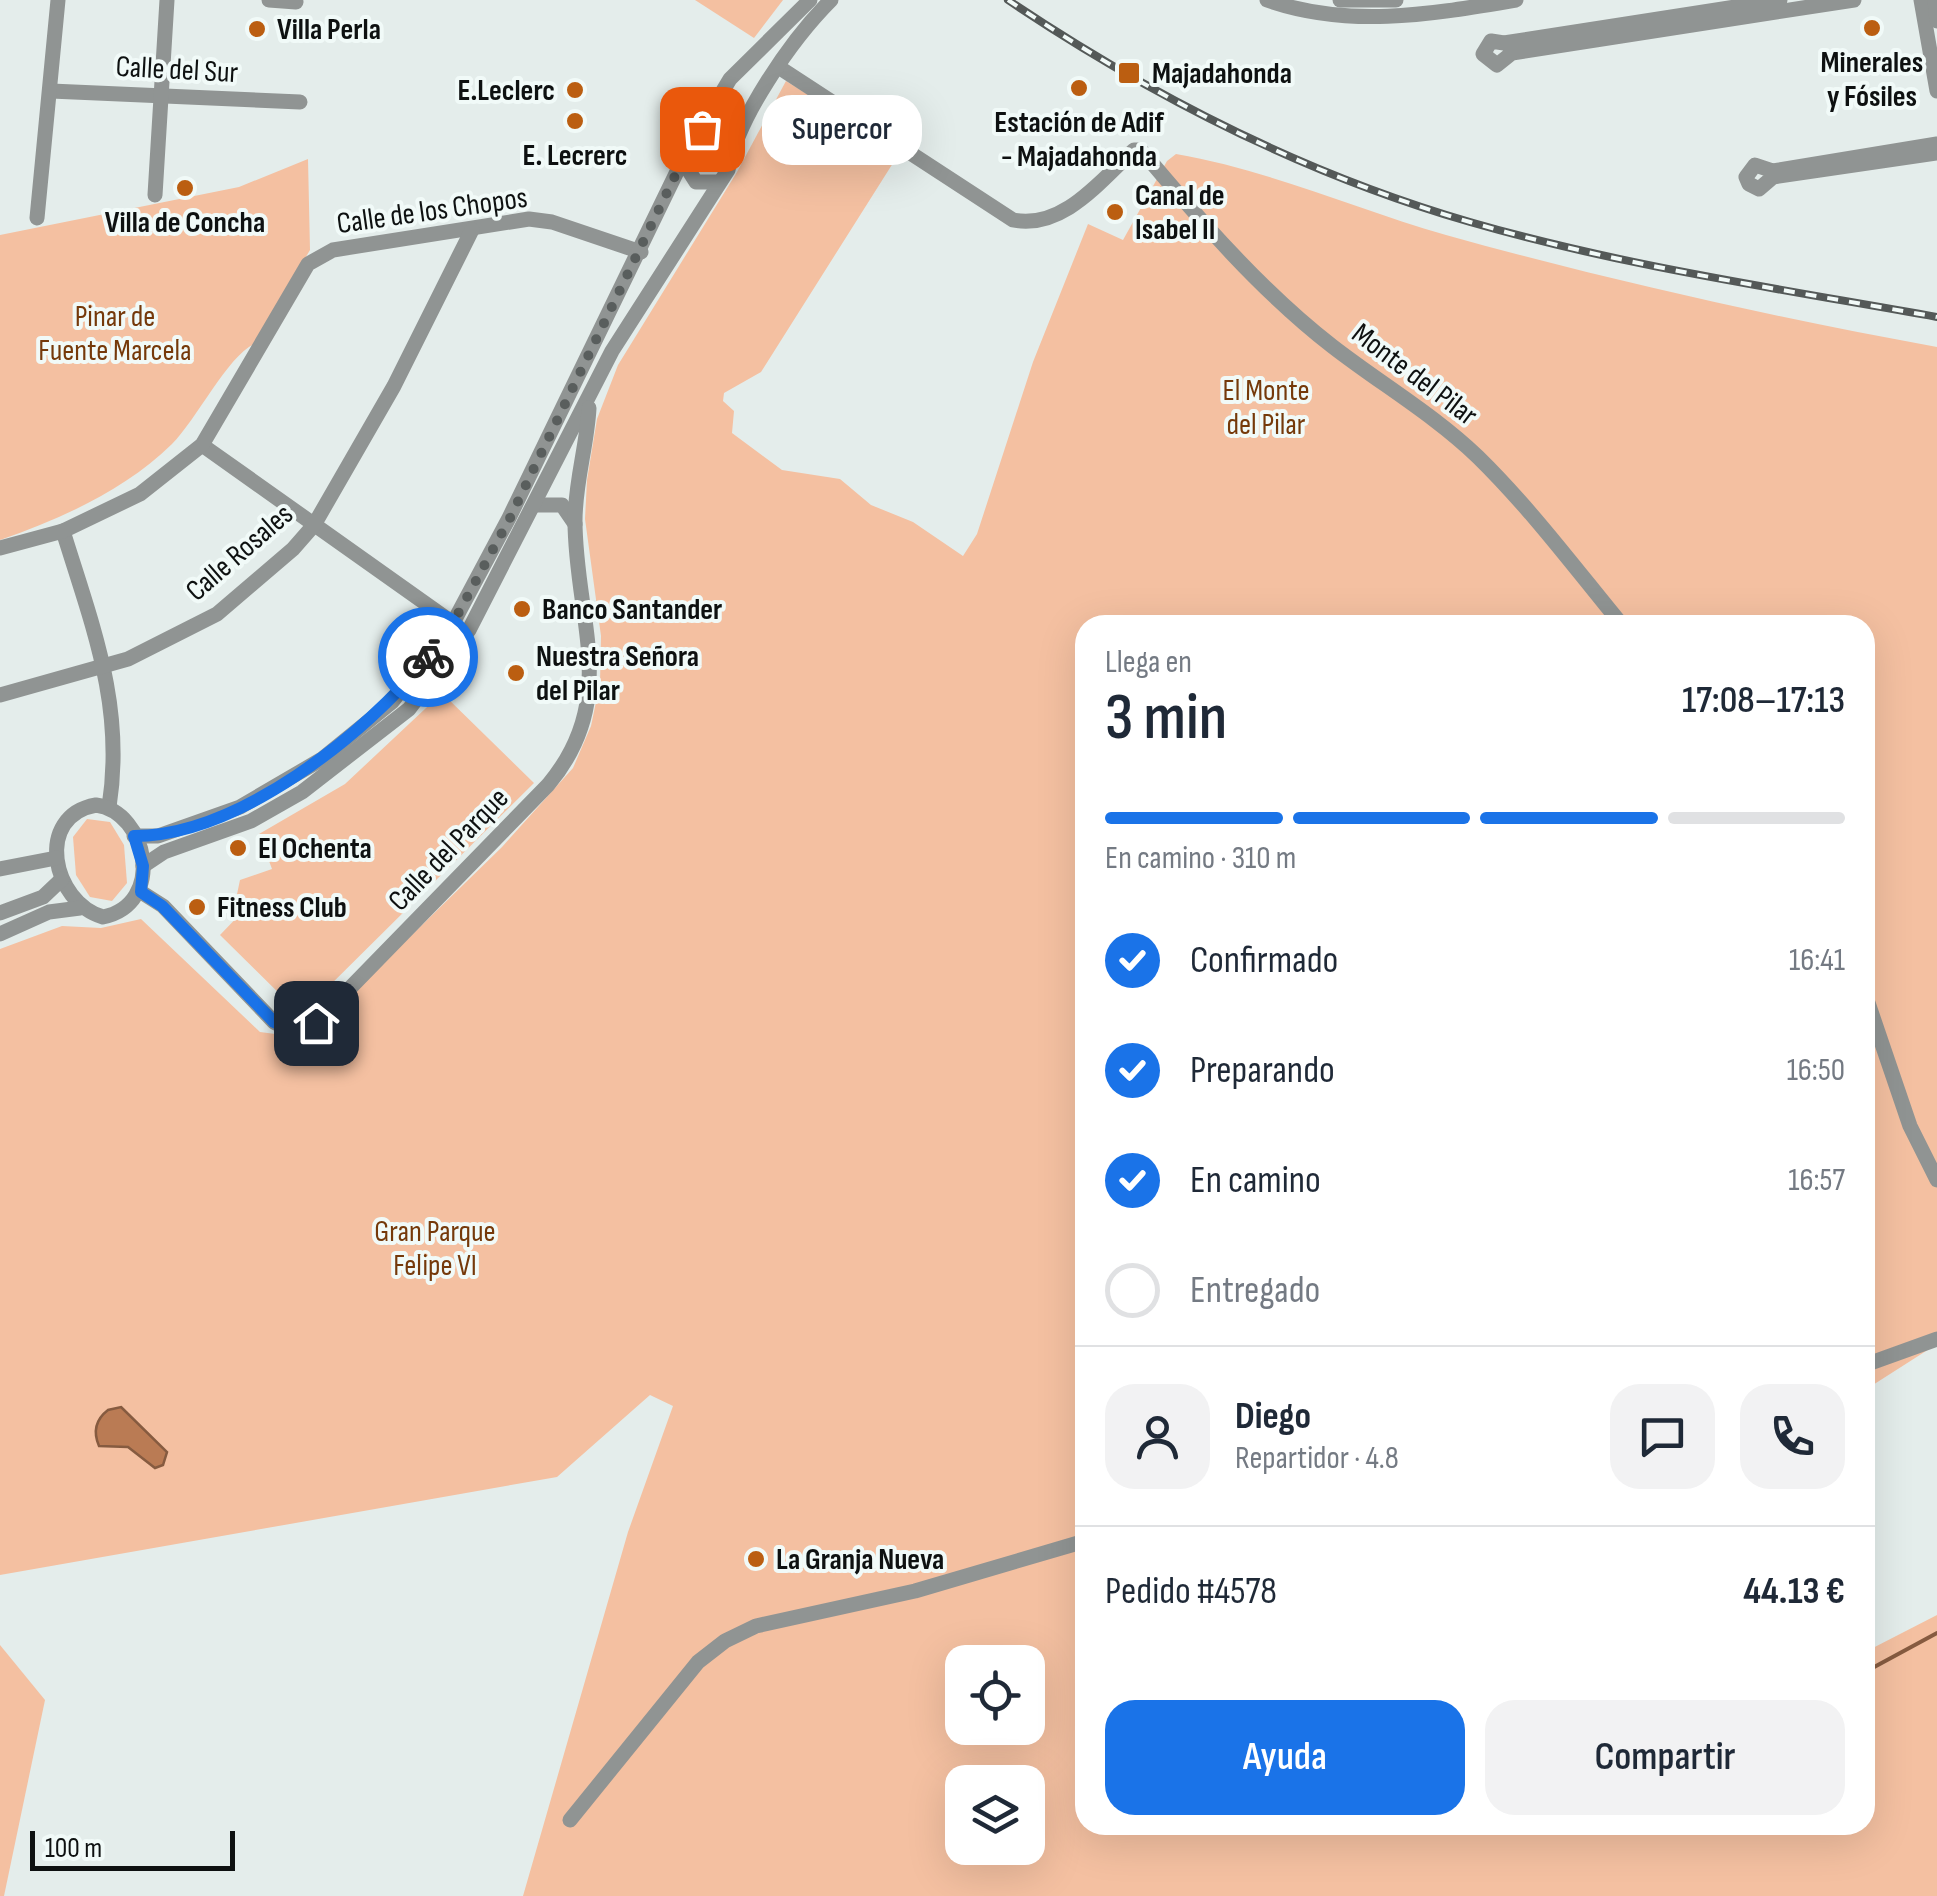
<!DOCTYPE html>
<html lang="es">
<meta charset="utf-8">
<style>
:root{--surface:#fff;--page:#f2f2f3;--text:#1f2937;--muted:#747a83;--line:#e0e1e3;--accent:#1a73e8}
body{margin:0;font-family:"Sofia Sans Condensed",sans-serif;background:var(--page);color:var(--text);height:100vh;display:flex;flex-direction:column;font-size:38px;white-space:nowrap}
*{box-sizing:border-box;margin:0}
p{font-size:32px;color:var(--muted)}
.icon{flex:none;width:55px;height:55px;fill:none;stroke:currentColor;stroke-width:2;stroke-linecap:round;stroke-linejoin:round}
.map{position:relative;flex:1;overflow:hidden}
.details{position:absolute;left:1075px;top:615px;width:800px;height:1220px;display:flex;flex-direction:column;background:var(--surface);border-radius:30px;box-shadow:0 10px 40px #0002}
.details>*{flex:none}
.buttons{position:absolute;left:945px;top:1645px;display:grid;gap:20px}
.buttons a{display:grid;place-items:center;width:100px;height:100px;border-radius:20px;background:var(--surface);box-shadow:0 10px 40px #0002;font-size:50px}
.scale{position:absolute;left:30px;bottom:25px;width:205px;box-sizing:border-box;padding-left:10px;border:5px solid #0e1111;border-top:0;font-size:28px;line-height:35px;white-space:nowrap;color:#0e1111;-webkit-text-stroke:8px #f1faf8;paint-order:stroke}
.pin{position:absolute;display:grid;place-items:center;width:85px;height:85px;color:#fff;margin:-42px;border-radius:20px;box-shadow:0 5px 15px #0006}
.courier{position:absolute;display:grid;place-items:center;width:100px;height:100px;margin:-50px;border:8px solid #1a73e8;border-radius:50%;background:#fff;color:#222;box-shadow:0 2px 12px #0007}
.bubble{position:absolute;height:70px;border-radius:30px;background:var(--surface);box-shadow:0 10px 40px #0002;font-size:32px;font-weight:600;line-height:70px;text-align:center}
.summary em{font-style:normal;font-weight:600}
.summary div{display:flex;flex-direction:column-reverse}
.summary{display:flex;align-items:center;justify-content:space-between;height:170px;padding:0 30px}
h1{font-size:65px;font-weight:600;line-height:75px}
.bar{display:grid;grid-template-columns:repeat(4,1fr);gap:15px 10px;align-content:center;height:120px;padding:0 30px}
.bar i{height:12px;border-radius:8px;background:var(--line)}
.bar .active{background:var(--accent)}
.bar p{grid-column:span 4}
.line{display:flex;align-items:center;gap:25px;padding:0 30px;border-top:2px solid var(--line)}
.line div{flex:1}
.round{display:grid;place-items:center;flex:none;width:105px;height:105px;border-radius:30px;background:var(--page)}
ol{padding:0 30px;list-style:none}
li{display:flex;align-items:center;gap:30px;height:110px}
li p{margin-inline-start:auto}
li .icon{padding:10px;border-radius:50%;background:var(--accent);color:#fff;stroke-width:4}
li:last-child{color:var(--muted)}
li i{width:55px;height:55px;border:5px solid var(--line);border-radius:50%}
.button{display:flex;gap:20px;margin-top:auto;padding:20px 30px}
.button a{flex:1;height:115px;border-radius:30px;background:var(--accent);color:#fff;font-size:40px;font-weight:600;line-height:115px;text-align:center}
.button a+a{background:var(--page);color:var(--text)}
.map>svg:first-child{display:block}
.green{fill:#f4c0a1;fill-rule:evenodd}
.water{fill:#ba7b54;stroke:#865b40;stroke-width:2.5}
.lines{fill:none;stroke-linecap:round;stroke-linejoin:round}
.stream{stroke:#865b40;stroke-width:4}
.minor{stroke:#909493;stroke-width:15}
.rail-casing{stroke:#545958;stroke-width:8}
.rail{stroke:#f1faf8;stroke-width:4;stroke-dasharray:11;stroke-linecap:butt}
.done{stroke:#595e5d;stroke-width:10;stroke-dasharray:0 18}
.route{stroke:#1a73e8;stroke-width:12}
.poi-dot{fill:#bb5e11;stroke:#f1faf8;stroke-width:4}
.labels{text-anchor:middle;stroke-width:8;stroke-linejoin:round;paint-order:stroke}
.poi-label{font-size:30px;font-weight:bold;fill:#0e1111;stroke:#f1faf8;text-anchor:start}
.street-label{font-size:30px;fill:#0e1111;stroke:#f1faf8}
.park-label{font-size:30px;fill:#75390a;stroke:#f1faf8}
</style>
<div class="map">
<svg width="1937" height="1896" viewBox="0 0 1937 1896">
<rect width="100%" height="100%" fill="#e4edeb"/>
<g class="green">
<polygon points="695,0 783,0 754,38"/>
<path d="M786 81 900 152 761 372 724 393 723 401 734 411 732 433 782 470 840 479 871 505 913 522 963 556 977 534 1033 362 1088 224 1123 240 1167 161 1176 154C1269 170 1356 209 1446 235 1607 280 1773 317 1937 347V1344L1865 1390V625H1085V1825H1865V1652L1937 1615V1896H523L628 1532 673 1406 650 1395 557 1477 0 1575V949L62 926 101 928 141 919 260 1032 306 1038 502 847 573 768 591 726 600 683 601 636 585 519 587 480 597 419 618 365 737 172ZM962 1662H1028V1728H962ZM962 1782H1028V1848H962Z"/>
<path d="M308 159 310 250 254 344C227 357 197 419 172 444 125 490 61 519 0 540V235L239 187Z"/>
<polygon points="442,693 534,783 306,1009 296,1010 220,935 245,909 236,899 240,880 272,869 259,834 345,784"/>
<polygon points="87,819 110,822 124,845 127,883 112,901 90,897 76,875 73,837"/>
<polygon points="0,1645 45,1700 4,1896 0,1896"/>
</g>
<path class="water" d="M121 1407 167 1452 163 1465 155 1468 128 1447 99 1446C93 1432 95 1420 108 1410Z"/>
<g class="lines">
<polyline class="stream" points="1865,1672 1937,1633"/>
<g class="minor">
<polyline points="269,0 296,2"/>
<path d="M1267 0C1350 29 1432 14 1516 0"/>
<polyline points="1340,0 1396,0"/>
<polyline points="1780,0 1504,43 1491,41 1483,54 1497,65 1512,53 1854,0"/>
<polyline points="1921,0 1937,91"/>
<polyline points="1935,0 1937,21"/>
<path d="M780 68 1013 220C1063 230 1101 180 1134 150H1141C1199 219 1261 291 1332 346 1381 384 1433 414 1478 457 1531 509 1575 568 1622 625"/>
<polyline points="51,91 300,102"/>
<polyline points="696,143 715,141 729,155"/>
<polyline points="1937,144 1773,171 1755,165 1746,177 1749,184 1759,189 1773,177 1937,153"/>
<polyline points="684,163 696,182 719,182"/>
<polyline points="155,195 167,0"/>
<polyline points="37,218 58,0"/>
<polyline points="202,445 453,623"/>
<polyline points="535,505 562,505 575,524"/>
<path d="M63 531C92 625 125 706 109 807"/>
<polyline points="0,548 63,531 140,494 202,445 308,264 333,250 529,219 552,222 641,252"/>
<polyline points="0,695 128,659 217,614 293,549 314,525 394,386 472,230"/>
<path d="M96 805C148 812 166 904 103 917 52 902 34 816 96 805Z"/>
<polyline points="134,836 158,836 240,807 322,759 392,702 453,623 509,518 687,151 730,79 810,0"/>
<path d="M143 866 164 852 251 821 302 792 409 709 469 630 612 351 728 170C737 118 792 39 831 0"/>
<polyline points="0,869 56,858"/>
<path d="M141 892 163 906 274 1022 295 1033 316 1023 548 785C621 698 575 619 575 521 575 482 587 446 589 408"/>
<polyline points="0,913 43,897 62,879"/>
<polyline points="0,934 49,912 80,908"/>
<polyline points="1865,994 1910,1126 1937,1180"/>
<polyline points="1865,1365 1937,1339"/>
<polyline points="570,1820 698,1662 725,1641 756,1626 915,1591 1085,1541"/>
</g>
<defs>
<path id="rail" d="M1008 0C1151 96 1304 174 1470 222 1622 266 1781 289 1937 317"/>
</defs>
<use href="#rail" class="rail-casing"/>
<use href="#rail" class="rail"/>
</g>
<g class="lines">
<polyline class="done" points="428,657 453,623 510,518 687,151 702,129"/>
<path class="route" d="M316 1023 294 1032 274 1022 162 906 141 892 143 866 134 836C238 836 366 734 428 657"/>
</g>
<g class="poi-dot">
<circle cx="1872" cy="28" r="10"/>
<circle cx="257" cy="29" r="10"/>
<rect x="1117" y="61" width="24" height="24" rx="5"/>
<circle cx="1079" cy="88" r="10"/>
<circle cx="575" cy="90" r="10"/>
<circle cx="575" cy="121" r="10"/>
<circle cx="185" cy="188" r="10"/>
<circle cx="1115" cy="212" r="10"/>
<circle cx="522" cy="609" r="10"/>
<circle cx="516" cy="673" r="10"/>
<circle cx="238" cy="848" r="10"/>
<circle cx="197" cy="907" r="10"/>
<circle cx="756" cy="1559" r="10"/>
</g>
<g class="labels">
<g class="poi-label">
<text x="277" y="39">Villa Perla</text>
<text x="1872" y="72" text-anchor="middle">Minerales<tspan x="1872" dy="34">y Fósiles</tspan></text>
<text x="1152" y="83">Majadahonda</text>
<text x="555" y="100" text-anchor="end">E.Leclerc</text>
<text x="1079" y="132" text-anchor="middle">Estación de Adif<tspan x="1079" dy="34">- Majadahonda</tspan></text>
<text x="575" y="165" text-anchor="middle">E. Lecrerc</text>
<text x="1135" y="205">Canal de<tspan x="1135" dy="34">Isabel II</tspan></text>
<text x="185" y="232" text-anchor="middle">Villa de Concha</text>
<text x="542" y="619">Banco Santander</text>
<text x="536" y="666">Nuestra Señora<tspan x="536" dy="34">del Pilar</tspan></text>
<text x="258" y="858">El Ochenta</text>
<text x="217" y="917">Fitness Club</text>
<text x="776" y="1569">La Granja Nueva</text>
</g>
<g class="street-label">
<text transform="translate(177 69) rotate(3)" y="10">Calle del Sur</text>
<text transform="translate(432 210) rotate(-8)" y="10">Calle de los Chopos</text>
<text transform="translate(1415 374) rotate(37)" y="10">Monte del Pilar</text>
<text transform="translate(239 552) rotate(-41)" y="10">Calle Rosales</text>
<text transform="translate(448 849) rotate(-46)" y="10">Calle del Parque</text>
</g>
<g class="park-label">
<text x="115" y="326">Pinar de<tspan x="115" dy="34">Fuente Marcela</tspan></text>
<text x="1266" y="400">El Monte<tspan x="1266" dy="34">del Pilar</tspan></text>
<text x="435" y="1241">Gran Parque<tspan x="435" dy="34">Felipe VI</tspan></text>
</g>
</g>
</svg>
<div class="buttons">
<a><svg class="icon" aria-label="locate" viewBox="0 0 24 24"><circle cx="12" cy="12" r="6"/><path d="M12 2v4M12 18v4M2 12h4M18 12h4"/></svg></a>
<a><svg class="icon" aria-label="layers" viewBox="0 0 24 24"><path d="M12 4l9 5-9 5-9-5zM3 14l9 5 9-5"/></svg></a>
</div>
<div class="scale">100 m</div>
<div class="pin" style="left:702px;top:129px;background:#ea580c"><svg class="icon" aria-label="bag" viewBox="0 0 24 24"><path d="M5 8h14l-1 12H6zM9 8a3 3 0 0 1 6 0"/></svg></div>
<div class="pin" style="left:316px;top:1023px;background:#1f2937"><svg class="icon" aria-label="home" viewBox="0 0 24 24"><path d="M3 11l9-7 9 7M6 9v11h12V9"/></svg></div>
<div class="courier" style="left:428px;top:657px"><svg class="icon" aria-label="bike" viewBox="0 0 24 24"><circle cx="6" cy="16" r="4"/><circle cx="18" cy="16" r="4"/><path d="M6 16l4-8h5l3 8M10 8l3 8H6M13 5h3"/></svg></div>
<div class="bubble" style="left:762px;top:95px;width:160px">Supercor</div>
<section class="details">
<div class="summary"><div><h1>3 min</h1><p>Llega en</p></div><em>17:08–17:13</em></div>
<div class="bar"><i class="active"></i><i class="active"></i><i class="active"></i><i></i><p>En camino · 310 m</p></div>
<ol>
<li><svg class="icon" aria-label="check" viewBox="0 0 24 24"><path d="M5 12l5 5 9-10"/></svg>Confirmado<p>16:41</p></li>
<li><svg class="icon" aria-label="check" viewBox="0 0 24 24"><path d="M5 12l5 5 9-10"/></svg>Preparando<p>16:50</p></li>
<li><svg class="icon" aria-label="check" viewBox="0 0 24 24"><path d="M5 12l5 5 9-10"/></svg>En camino<p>16:57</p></li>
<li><i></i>Entregado</li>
</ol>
<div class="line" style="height:180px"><a class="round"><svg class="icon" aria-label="person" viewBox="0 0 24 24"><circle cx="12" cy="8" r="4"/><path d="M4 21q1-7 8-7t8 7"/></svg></a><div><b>Diego</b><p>Repartidor · 4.8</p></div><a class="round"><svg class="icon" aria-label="chat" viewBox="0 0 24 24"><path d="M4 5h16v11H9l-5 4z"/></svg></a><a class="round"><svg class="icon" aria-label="phone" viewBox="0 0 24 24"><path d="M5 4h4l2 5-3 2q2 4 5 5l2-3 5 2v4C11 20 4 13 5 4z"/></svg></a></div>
<div class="line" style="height:130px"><div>Pedido #4578</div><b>44.13 €</b></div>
<div class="button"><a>Ayuda</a><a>Compartir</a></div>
</section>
</div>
